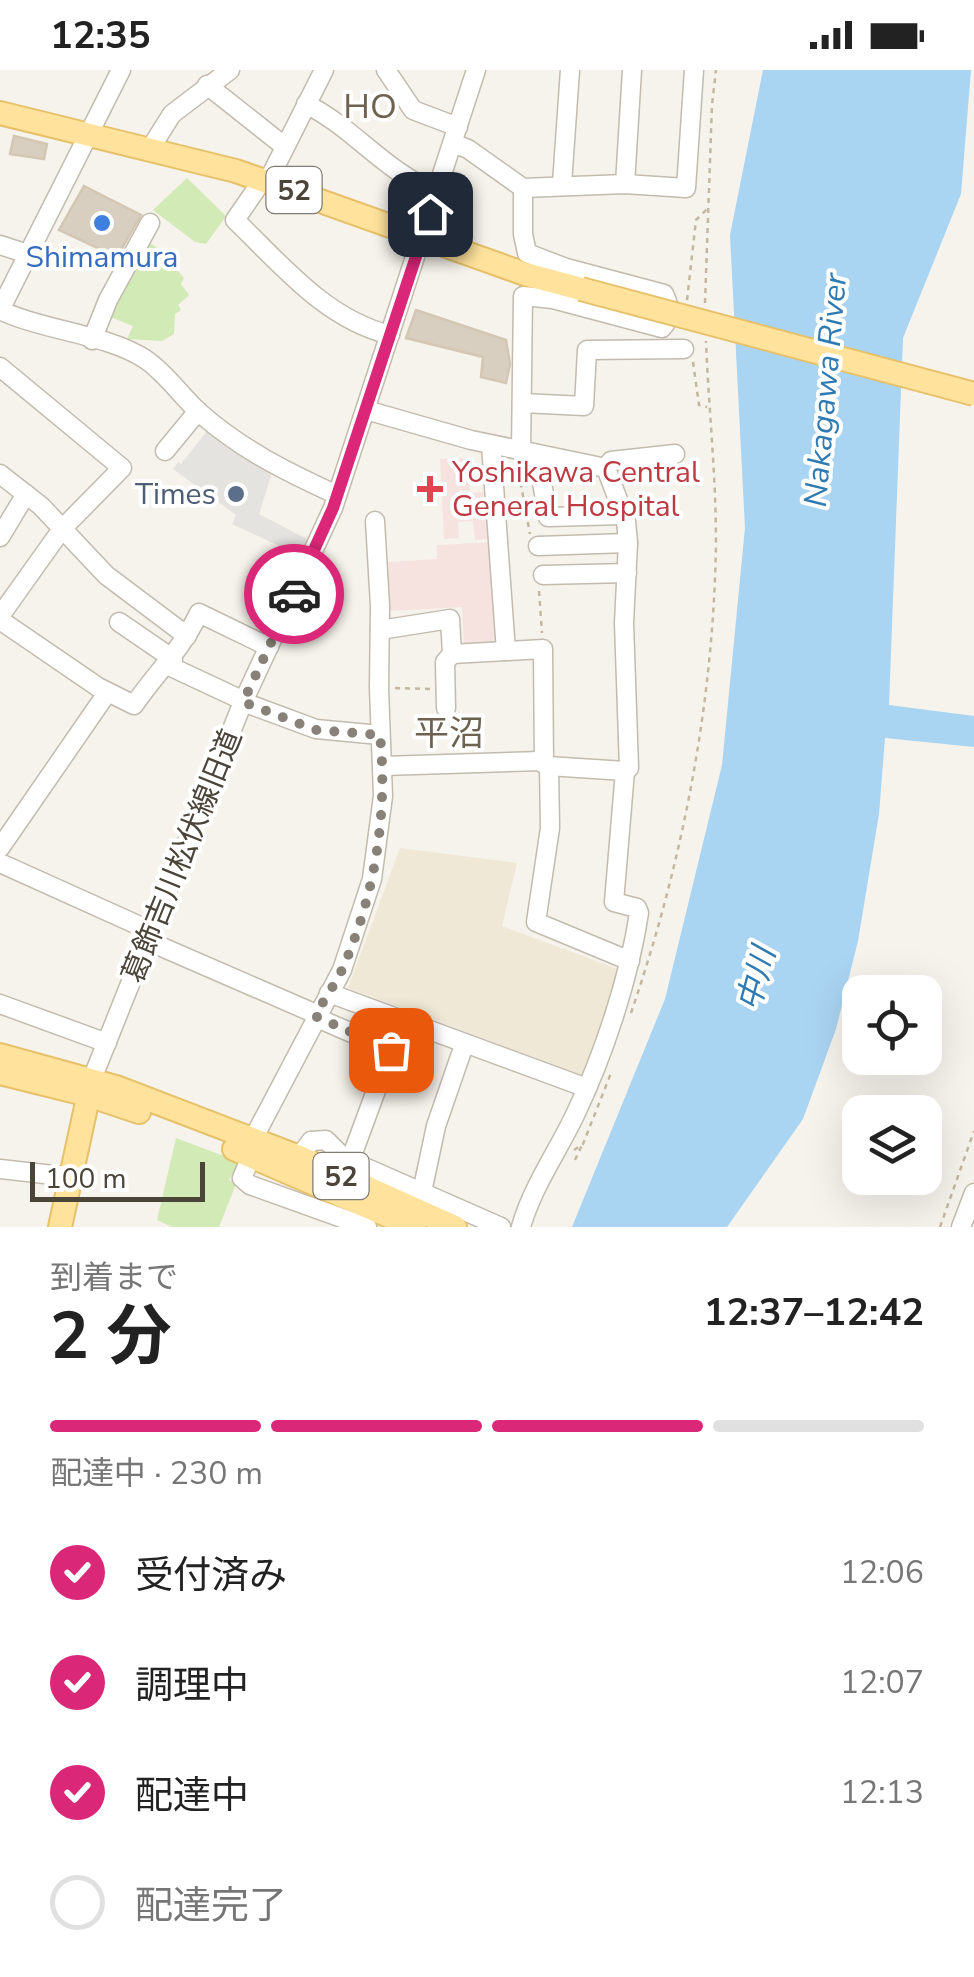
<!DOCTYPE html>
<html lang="ja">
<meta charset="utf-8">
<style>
:root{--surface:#fff;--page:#f6f6f6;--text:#222;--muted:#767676;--line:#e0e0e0;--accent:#db2777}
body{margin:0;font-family:"Nunito Sans","Noto Sans JP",sans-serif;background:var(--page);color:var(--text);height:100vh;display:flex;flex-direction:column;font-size:38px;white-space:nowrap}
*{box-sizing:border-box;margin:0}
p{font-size:32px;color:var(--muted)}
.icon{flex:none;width:55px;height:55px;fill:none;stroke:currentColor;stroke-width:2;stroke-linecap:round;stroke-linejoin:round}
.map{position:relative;height:1157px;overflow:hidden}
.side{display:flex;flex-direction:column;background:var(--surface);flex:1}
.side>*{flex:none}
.buttons{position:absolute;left:842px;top:905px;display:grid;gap:20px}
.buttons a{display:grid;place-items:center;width:100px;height:100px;border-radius:20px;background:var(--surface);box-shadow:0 10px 40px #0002;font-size:50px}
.scale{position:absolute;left:30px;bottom:25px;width:175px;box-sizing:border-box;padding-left:10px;border:5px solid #4b4439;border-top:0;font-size:28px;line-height:35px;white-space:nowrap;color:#4b4439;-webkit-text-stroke:8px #fff;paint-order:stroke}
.pin{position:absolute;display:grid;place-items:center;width:85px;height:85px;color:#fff;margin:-42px;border-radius:20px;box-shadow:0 5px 15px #0006}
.courier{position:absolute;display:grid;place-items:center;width:100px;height:100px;margin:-50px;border:8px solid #db2777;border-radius:50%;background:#fff;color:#222;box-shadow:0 2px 12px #0007}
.head em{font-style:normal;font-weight:700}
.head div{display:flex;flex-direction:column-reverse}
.head{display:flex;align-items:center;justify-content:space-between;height:170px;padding:0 50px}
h1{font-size:65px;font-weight:700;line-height:75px}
.bar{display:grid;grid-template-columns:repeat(4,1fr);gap:15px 10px;align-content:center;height:120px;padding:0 50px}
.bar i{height:12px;border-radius:8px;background:var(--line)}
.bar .current{background:var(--accent)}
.bar p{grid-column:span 4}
ol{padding:0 50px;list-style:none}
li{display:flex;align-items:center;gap:30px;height:110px}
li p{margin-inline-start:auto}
li .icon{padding:10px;border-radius:50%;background:var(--accent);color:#fff;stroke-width:4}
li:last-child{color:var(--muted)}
li i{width:55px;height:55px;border:5px solid var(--line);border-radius:50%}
.status{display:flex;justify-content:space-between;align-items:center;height:70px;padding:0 50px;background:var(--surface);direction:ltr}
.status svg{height:28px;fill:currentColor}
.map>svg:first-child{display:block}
.education{fill:#efe8d6}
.medical{fill:#f6e3e0}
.green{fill:#d2eab5}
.parking{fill:#e5e3e0}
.water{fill:#a9d4f2}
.building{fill:#d8cfc1;stroke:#d3c7b4;stroke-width:2.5}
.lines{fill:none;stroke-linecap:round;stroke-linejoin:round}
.minor-casing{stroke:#c2bbae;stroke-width:21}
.major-casing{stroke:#e6c16a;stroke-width:26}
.path{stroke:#c4b79f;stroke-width:2.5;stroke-dasharray:5 5;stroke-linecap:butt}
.minor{stroke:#fff;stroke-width:18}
.major{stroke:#ffe39c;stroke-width:22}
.major-bridge-casing{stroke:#e6c16a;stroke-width:26;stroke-linecap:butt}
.major-bridge{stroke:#ffe39c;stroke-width:22}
.done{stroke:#878178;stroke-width:10;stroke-dasharray:0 18}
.route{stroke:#db2777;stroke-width:12}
.shop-dot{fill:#3f7fe0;stroke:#fff;stroke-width:4}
.health-dot{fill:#e0444e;stroke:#fff;stroke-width:4}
.service-dot{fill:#5c6f8a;stroke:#fff;stroke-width:4}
.labels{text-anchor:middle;stroke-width:8;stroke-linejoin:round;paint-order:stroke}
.shield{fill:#fff;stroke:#817c74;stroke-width:2.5}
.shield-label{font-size:28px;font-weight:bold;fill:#4b4439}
.shop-label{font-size:30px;fill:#366cbe;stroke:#fff}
.health-label{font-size:30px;fill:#be3a42;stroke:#fff;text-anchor:start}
.service-label{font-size:30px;fill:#4e5e75;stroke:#fff;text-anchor:end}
.street-label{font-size:30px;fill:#4b4439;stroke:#fff}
.water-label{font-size:32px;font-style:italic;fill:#2e7ab2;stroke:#fff}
.quarter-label{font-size:35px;fill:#6e6250;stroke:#fff}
</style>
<div class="status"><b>12:35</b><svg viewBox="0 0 49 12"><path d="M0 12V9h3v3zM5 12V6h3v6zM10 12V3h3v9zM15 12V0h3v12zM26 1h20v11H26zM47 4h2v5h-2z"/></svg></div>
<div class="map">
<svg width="974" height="1157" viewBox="0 0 974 1157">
<rect width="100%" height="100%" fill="#f6f3ec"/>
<polygon class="education" points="400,778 517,793 502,856 620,900 585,1006 348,918"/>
<g class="medical">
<polygon points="468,388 470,423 489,422 491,469 475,470 473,451 458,452 459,468 444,469 440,389"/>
<polygon points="495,472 501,575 464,577 462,537 390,541 388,492 437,489 437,475"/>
</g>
<g class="green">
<polygon points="187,108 226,146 206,174 195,172 153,140"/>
<polygon points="145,170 173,188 171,193 184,208 181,214 189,225 178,235 181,240 175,244 174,264 162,271 127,269 133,256 105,245"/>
<polygon points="176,1068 232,1089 237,1095 229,1110 236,1114 219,1157 172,1157 157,1150"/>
</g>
<polygon class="parking" points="210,357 272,403 259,444 309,470 301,486 232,454 236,445 173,399 178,392 181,394"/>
<polygon class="water" points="763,0 971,0 961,124 903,268 889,635 974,646 974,677 885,668 879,744 858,871 836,959 803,1049 727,1157 572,1157 665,929 722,695 745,458 730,165"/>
<g class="building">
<polygon points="14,66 47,74 44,89 10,84"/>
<polygon points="84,116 141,145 117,187 59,160"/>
<polygon points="416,240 506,270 510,294 506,313 481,307 483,287 406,268"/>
</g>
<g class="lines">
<defs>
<g id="minor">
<polyline points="386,0 413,40 458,57"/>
<polyline points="207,15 284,76"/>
<path d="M306 34C354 58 385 102 437 123"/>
<polyline points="453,73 468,79 523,118 625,114 686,118 694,0"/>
<polyline points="150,79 172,44 230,0"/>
<path d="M260 108 255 121 235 150C281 194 325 249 390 265"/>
<polyline points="268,111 324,0"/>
<polyline points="562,114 570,0"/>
<polyline points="625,114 632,0"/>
<polyline points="0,175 28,184"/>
<path d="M0 240C44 261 107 264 145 289 166 303 181 326 200 343 242 380 287 402 337 425"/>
<polyline points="0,240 121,0"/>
<polyline points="92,270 108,230 150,153"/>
<polyline points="0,297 122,398 62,459 0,546"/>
<polyline points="522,333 584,336 587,280 684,279"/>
<path d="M366 340 471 370 606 398 626 451 628 473 624 553 629 698 625 701 614 832 637 838 639 843C629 909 603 987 574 1047 556 1084 532 1118 521 1157"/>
<polyline points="491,375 506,581 543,579 544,694"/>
<polyline points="165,381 198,341"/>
<path d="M521 381 523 226 553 229 662 258C671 248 670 236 664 224L566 198 527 183 523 164V118"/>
<polyline points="537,384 548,447 623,445"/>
<polyline points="606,398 611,391 675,384"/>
<polyline points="0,404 41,436 106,505 187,566"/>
<polyline points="0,467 26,424"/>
<polyline points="538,476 628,473"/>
<polyline points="543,505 627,503"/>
<path d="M0 550 98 617 134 635C156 603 182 579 199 543L269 577"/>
<polyline points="119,552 173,589"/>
<polyline points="380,560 450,549 452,584 506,581"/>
<polyline points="167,595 244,631"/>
<polyline points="243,632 316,659 380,665"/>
<polyline points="446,638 445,592 452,584"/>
<polyline points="383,696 540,691 548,696 625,701"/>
<polyline points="549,696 550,758 536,852 630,891"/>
<polyline points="0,778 107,623"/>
<polyline points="0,793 151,861"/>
<polyline points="148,871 316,944"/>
<polyline points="329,923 587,1018"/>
<polyline points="0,934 107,973"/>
<polyline points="315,947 391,980 350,1091"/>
<polyline points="92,1009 243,632 333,438 476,0"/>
<polyline points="252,1071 342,900 372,809 383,726 379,618 380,536 375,451"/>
<polyline points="251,1087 242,1108 250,1115 367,1157"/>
<polyline points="299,1087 311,1071 326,1070 344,1088 501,1157"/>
<polyline points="0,1099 71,1107"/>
<polyline points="422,1122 436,1056 464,975"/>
<polyline points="961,1157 974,1123"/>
</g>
<g id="major">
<polyline points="0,43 236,101 525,204 581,219"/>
<polyline points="0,985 116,1017 299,1087 455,1157"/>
<polyline points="0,1003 88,1025 139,1042"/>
<polyline points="234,1079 414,1157"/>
<polyline points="60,1157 91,1014"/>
</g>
</defs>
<use href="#minor" class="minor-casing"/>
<use href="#major" class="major-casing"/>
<g class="path">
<polyline points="687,230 696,150 708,138"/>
<polyline points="705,233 712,35 716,0"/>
<polyline points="693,292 699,335 707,337"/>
<polyline points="517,393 530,464"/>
<polyline points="539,521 542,563"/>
<polyline points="395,618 432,619"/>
<path d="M631 943C679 803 709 656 715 508 719 429 709 350 706 271"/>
<polyline points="574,1080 583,1074 611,1003"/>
<polyline points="575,1090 582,1075"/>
<polyline points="940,1157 974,1061"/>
</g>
<use href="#minor" class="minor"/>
<use href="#major" class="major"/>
<defs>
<polyline id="major-bridge" points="581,219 974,324"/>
</defs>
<use href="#major-bridge" class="major-bridge-casing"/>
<use href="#major-bridge" class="major-bridge"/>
</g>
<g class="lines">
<path class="done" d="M294 524 243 632 316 660 380 665C388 745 375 825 342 900 334 916 323 931 315 946L391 980"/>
<polyline class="route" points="294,524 333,438 430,144"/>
</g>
<circle class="shop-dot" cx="102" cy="153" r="10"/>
<path class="health-dot" d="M425 404h10v10h10v10h-10v10h-10v-10h-10v-10h10z"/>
<circle class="service-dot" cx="236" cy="424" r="10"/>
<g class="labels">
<g class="shield">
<rect x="266.5" y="97" width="55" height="46" rx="8"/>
<rect x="313.5" y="1083" width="55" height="46" rx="8"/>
</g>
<g class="shield-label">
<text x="294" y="130">52</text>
<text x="341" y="1116">52</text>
</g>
<g class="shop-label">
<text x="102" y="197">Shimamura</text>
</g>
<g class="health-label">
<text x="452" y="412">Yoshikawa Central<tspan x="452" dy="34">General Hospital</tspan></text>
</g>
<g class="service-label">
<text x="216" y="434">Times</text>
</g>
<g class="street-label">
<text transform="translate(182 786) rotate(-68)" y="10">葛飾吉川松伏線旧道</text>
</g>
<g class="water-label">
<text transform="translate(825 320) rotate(-85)" y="11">Nakagawa River</text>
<text transform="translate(756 909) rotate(-75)" y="11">中川</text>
</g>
<g class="quarter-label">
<text x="370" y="48">HO</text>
<text x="449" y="675">平沼</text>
</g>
</g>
</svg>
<div class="buttons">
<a><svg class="icon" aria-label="locate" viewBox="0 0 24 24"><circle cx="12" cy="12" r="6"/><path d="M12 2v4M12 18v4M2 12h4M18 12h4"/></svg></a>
<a><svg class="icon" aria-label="layers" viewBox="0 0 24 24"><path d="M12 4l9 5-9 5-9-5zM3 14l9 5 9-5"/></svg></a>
</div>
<div class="scale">100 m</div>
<div class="pin" style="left:391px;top:980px;background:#ea580c"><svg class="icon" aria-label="bag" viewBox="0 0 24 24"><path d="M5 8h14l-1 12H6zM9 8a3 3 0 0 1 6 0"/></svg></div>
<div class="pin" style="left:430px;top:144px;background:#1f2937"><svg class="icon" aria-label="home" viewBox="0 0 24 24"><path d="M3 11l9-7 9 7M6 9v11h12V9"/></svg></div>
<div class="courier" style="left:294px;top:524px"><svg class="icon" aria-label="car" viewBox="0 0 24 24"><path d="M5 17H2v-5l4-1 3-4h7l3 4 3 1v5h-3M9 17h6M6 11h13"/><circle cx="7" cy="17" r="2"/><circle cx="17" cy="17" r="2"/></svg></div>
</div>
<section class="side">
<div class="head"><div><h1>2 分</h1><p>到着まで</p></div><em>12:37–12:42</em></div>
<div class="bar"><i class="current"></i><i class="current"></i><i class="current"></i><i></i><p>配達中 · 230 m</p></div>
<ol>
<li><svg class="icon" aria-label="check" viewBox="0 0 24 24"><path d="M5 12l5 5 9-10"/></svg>受付済み<p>12:06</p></li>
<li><svg class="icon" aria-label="check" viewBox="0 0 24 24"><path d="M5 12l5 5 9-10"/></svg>調理中<p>12:07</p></li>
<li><svg class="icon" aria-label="check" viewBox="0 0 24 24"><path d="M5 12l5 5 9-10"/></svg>配達中<p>12:13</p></li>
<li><i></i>配達完了</li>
</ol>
</section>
